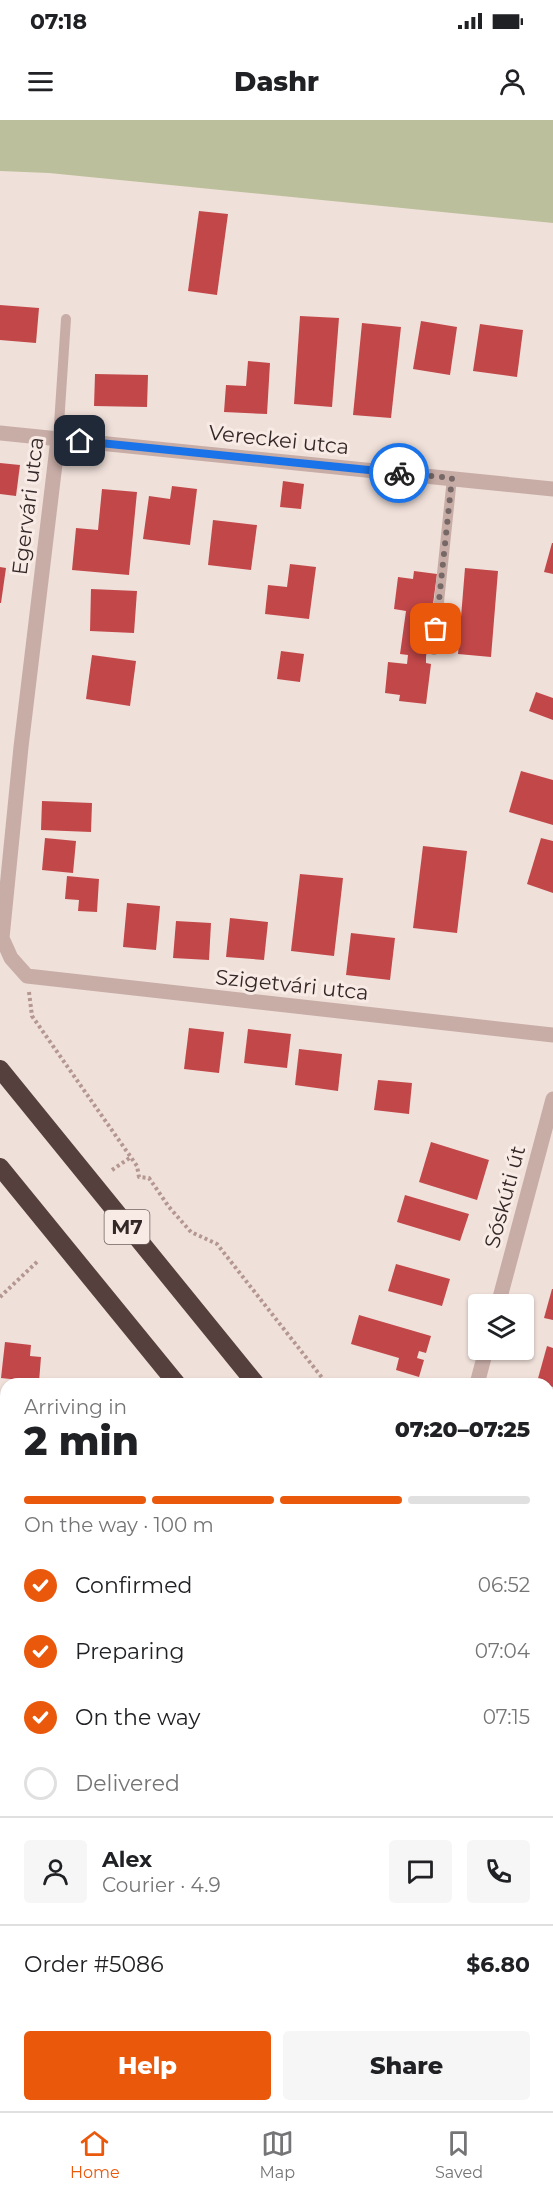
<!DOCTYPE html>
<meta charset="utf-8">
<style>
:root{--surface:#fff;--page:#f6f6f6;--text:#202124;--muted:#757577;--line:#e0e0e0;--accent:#ea580c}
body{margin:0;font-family:Montserrat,sans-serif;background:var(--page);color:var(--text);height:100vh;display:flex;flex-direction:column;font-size:22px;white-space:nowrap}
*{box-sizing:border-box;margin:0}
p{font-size:20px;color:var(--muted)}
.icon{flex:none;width:33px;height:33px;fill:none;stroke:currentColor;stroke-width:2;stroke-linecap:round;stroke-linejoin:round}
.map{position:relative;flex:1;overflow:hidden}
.side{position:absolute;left:0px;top:1258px;width:554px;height:734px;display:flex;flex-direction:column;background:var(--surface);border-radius:18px 18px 0 0;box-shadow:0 2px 4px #0004}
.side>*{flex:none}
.tools{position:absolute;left:468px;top:1174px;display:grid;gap:12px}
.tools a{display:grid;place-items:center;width:66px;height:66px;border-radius:6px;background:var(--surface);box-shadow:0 2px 4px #0004;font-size:30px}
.pin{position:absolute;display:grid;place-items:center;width:51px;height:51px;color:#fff;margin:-26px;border-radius:12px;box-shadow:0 3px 9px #0006}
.courier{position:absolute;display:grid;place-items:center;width:60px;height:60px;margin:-30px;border:4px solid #1a73e8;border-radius:50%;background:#fff;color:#222;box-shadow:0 2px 8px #0007}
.summary em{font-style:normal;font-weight:800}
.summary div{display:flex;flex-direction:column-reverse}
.summary{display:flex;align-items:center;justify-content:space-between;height:102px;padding:0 24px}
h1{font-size:39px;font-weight:800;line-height:45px}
.bar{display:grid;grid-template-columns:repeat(4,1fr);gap:9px 6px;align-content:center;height:72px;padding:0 24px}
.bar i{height:8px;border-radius:4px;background:var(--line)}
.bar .active{background:var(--accent)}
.bar p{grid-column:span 4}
.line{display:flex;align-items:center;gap:15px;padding:0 24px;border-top:2px solid var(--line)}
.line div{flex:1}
.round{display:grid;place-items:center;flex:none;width:63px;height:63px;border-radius:6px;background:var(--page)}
ol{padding:0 24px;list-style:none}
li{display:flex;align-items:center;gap:18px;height:66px}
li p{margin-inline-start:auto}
li .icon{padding:6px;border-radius:50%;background:var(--accent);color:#fff;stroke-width:4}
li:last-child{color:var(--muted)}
li i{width:33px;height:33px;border:3px solid var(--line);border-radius:50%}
.button{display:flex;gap:12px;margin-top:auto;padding:12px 24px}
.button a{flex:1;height:69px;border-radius:6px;background:var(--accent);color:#fff;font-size:24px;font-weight:800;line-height:69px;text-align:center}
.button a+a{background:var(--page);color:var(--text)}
.status{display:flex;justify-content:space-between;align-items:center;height:42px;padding:0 30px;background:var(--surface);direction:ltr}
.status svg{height:16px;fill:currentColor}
header{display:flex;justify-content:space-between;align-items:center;height:78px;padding:0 24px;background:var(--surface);font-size:27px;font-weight:800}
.menu{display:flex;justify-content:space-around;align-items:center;height:84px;border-top:2px solid var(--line);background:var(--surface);font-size:16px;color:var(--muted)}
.menu a{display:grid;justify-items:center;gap:3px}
.menu .active{color:var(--accent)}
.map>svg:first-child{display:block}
.green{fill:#bcbf9b}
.building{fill:#c24749}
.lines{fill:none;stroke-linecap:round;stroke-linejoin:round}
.path{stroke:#b49791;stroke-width:4;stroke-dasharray:3 3;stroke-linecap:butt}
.lane{stroke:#c8ada7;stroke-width:10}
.street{stroke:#c8ada7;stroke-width:15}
.highway{stroke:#55403e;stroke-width:18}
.done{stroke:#766866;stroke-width:6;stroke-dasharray:0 10.8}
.route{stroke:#1a73e8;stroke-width:8}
.labels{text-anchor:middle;stroke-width:6;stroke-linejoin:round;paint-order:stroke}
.shield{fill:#f8ebe6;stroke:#6f6260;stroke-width:1.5}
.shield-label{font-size:20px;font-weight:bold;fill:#342827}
.street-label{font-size:21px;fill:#342827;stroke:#f8ebe6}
</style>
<div class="status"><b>07:18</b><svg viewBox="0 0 49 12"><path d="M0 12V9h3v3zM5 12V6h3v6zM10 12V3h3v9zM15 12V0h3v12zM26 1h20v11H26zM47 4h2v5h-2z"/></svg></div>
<header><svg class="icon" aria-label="menu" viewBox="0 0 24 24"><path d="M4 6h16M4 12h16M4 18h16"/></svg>Dashr<svg class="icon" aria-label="person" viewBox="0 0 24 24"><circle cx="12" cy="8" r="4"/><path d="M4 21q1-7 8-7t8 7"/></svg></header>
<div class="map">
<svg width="553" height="1991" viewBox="0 0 553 1991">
<rect width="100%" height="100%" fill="#f0e0da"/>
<polygon class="green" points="0,0 553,0 553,103 49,53 0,51"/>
<g class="building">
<polygon points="199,91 228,94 217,175 188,171"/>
<polygon points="0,185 39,188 36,223 0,220"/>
<polygon points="300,196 339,198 332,287 294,284"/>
<polygon points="421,201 457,207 450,255 413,249"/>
<polygon points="362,203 401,207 391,298 353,295"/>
<polygon points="480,204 523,210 517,257 473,251"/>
<polygon points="248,241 270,243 267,294 224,292 226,265 246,266"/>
<polygon points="95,254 148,255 147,287 94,286"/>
<polygon points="0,343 20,345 16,376 0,374"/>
<polygon points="283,361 304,364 301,389 280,387"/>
<polygon points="172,366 197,369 190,425 143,419 149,376 170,379"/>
<polygon points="102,369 137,372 129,455 72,450 76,408 98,410"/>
<polygon points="213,400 257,405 251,450 208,445"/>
<polygon points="552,423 553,423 553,454 544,452"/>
<polygon points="290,444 316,447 309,499 265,494 268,465 287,467"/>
<polygon points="0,447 6,448 1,483 0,483"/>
<polygon points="465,448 498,451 491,537 458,534"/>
<polygon points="414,451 437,454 426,537 426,543 431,544 426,584 399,581 400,575 385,573 388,542 407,544 408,535 400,534 406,491 394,489 398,457 413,459"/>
<polygon points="91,469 137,471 134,513 90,511"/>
<polygon points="281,531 304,534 300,562 277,559"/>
<polygon points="92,535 136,541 130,586 86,579"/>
<polygon points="536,572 553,578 553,600 529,591"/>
<polygon points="521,651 553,660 553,705 509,692"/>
<polygon points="42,681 92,683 91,712 41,710"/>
<polygon points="45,718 76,721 73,753 42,750"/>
<polygon points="541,718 553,721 553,773 527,764"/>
<polygon points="423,726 467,731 457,813 413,808"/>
<polygon points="300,754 343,758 334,836 291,831"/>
<polygon points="67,756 99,759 97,792 78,791 79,780 65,779"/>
<polygon points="127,783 160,786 156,830 123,827"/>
<polygon points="230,798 268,802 264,840 226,837"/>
<polygon points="176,801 211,803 209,840 173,838"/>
<polygon points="351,813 395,818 390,860 346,855"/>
<polygon points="189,908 224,912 219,953 184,949"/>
<polygon points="248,909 291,914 287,948 244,943"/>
<polygon points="299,929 342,934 338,971 295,965"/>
<polygon points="378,960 412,963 409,994 374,990"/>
<polygon points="431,1022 489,1040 477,1080 419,1062"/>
<polygon points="405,1075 469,1094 460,1121 397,1102"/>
<polygon points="396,1144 450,1159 442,1186 388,1171"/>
<polygon points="552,1169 553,1169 553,1200 544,1198"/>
<polygon points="359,1195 431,1216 426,1233 419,1231 417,1238 424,1240 419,1257 396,1250 399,1238 351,1224"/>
<polygon points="5,1222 31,1225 30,1236 41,1237 39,1262 1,1258"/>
<polygon points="547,1226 553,1228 553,1267 537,1262"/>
<polygon points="0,1328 6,1328 6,1364 0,1363"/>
<polygon points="548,1337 553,1339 548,1358"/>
<polygon points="0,1391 6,1392 6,1422 0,1422"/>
<polygon points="0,1449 6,1450 6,1490 0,1489"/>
<polygon points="0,1515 6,1516 6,1556 0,1556"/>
<polygon points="0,1576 6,1577 6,1619 0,1619"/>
<polygon points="6,1656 6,1713 0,1714 0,1657"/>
<polygon points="6,1857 6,1902 0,1903 0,1858"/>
<polygon points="6,1918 6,1953 0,1955 0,1920"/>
<polygon points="18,1986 47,1986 48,1991 19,1991"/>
<polygon points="286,1986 305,1986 306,1991 267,1991"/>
</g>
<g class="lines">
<g class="path">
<polyline points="29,872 32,896 137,1046 139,1057 149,1058 169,1087 191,1112 217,1124 327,1264"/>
<polyline points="112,1050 131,1037"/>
<polyline points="0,1177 39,1140"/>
<polyline points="548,1520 553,1526"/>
<polyline points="548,1785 553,1792"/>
<polyline points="384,1986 385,1991"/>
</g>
<g class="lane">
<polyline points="58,319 66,199"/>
<polyline points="434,530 452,358"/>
</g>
<g class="street">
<polyline points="0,313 553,369"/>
<polyline points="58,319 21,627 2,818 11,838 27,856 553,915"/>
<polyline points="498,1185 553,979"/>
<polyline points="477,1264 486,1230"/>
<polyline points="0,1826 6,1825"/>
<polyline points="360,1986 361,1991"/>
</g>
<g class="highway">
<polyline points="0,949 256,1264"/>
<polyline points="0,1047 177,1264"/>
<polyline points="548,1613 553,1619"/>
<polyline points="548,1705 553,1711"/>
</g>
</g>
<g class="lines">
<polyline class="done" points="399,353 452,358 436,509"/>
<polyline class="route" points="80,321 399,353"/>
</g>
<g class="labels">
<rect class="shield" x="104.5" y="1090" width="45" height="34" rx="4.5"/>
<g class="shield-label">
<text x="127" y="1114">M7</text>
</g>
<g class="street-label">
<text transform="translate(279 320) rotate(6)" y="7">Vereckei utca</text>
<text transform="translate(28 386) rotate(-83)" y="7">Egervári utca</text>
<text transform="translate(292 865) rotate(6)" y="7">Szigetvári utca</text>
<text transform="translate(505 1077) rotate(-75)" y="7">Sóskúti út</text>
</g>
</g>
</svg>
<div class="tools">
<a><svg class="icon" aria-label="layers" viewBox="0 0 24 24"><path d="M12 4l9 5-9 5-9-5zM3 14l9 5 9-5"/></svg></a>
</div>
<div class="pin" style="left:436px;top:509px;background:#ea580c"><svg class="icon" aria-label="bag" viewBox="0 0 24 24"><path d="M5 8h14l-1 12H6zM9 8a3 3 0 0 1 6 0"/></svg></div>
<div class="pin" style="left:80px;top:321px;background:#1f2937"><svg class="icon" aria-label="home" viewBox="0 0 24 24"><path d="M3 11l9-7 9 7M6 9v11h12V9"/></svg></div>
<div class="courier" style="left:399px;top:353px"><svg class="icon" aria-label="bike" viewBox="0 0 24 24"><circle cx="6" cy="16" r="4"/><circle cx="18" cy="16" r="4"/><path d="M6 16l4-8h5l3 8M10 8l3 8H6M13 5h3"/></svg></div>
<section class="side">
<div class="summary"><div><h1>2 min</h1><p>Arriving in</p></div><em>07:20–07:25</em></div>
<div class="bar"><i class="active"></i><i class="active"></i><i class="active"></i><i></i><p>On the way · 100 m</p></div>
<ol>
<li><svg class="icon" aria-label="check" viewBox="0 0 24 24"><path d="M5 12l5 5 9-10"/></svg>Confirmed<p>06:52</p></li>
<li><svg class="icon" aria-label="check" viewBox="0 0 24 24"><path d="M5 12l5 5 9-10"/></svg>Preparing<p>07:04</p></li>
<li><svg class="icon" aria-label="check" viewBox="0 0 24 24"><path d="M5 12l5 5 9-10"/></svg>On the way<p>07:15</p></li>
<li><i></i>Delivered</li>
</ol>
<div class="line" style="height:108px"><a class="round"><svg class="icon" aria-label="person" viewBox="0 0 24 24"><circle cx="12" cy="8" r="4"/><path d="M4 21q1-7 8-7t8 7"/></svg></a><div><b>Alex</b><p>Courier · 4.9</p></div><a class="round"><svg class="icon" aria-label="chat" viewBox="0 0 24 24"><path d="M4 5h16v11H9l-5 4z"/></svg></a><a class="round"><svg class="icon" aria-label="phone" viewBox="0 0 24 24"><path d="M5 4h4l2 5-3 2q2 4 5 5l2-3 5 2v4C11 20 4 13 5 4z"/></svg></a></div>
<div class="line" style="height:78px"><div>Order #5086</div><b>$6.80</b></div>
<div class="button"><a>Help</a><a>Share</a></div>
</section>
</div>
<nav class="menu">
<a class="active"><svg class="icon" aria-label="home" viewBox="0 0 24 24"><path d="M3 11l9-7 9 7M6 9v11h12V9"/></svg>Home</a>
<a><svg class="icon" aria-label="map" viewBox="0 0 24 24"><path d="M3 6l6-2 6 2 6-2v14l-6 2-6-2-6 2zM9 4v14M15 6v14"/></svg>Map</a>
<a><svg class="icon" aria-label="saved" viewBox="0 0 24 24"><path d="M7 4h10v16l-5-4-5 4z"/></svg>Saved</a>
</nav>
